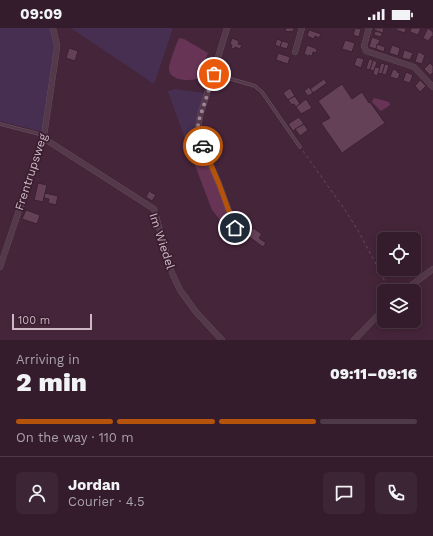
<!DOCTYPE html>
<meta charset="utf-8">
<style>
:root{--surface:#341c2c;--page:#3c2534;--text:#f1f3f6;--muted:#a9a1a9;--line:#4e3a48;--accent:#b45309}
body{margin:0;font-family:"Work Sans",sans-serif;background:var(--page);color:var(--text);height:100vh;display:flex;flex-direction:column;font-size:15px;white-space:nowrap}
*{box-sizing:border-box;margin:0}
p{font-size:13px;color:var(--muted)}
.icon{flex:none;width:22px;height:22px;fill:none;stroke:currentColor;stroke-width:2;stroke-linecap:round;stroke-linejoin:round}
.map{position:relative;height:312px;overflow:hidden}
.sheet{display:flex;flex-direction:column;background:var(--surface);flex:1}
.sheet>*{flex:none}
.fabs{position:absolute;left:377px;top:204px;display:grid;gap:8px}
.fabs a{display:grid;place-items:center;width:44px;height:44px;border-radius:6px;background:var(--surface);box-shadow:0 2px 10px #0003,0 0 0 1px var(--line);font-size:20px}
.scale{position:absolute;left:12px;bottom:10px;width:80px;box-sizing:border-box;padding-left:4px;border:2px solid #ceb7c5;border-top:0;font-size:11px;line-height:14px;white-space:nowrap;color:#ceb7c5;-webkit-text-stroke:3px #3a1e30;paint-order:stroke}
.pin{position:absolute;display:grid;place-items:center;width:34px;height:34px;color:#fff;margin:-17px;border:2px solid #fff;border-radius:50%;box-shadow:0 1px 4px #0007}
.courier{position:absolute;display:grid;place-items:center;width:40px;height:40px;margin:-20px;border:3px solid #b45309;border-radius:50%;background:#fff;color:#222;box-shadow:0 1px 5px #0007}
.overview em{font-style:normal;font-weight:800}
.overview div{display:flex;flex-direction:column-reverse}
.overview{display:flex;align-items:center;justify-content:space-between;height:68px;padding:0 16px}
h1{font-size:26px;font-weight:800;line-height:30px}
.bar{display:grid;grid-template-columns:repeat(4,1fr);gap:6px 4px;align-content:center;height:48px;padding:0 16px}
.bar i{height:5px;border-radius:3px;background:var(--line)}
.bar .on{background:var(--accent)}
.bar p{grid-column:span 4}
.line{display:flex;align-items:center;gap:10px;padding:0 16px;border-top:1px solid var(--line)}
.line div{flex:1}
.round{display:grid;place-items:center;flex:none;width:42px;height:42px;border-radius:6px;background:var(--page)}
.status{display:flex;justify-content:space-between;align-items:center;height:28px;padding:0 20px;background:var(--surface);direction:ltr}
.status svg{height:11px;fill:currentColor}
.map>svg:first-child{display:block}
.green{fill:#472f51}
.water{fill:#683456}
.building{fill:#654158;stroke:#3b2032}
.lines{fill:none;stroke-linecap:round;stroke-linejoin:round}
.lane-casing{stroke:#6e5565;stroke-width:3.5}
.street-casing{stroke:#6e5565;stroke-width:6}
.path{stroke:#624a65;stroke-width:1;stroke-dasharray:3 3;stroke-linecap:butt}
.lane{stroke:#54394b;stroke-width:2.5}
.street{stroke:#54394b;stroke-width:5.5}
.done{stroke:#9e8494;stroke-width:4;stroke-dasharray:0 7.2}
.route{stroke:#b45309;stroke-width:5}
.labels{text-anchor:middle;stroke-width:3.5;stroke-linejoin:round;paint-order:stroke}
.street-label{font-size:12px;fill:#ceb7c5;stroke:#3a1e30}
</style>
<div class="status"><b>09:09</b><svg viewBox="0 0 49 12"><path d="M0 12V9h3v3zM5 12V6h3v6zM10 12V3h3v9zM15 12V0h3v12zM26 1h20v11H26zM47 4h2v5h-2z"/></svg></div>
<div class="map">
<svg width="433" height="312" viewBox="0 0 433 312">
<rect width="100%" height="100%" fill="#45253a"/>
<g class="green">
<polygon points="0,0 51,0 56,16 43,104 0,93"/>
<polygon points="71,0 173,0 154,56"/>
<path d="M174 61 205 65C200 79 194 91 197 106L185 111 169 66 167 64Z"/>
</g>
<g class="water">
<path d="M179 10 184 11 208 25 199 50C194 52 189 52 184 52 178 51 170 49 169 42 168 37 176 18 178 12Z"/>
<polygon points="374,70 389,74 390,77 381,83 372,74 372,73"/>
<polygon points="197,106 198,114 216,155 233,200 230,204 212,182 185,111"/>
</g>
<g class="building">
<polygon points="286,0 294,0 293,4 290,3 290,4 285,3"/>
<polygon points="355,0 361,1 359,9 353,7"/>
<polygon points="375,0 384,0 383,5 374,2"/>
<polygon points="397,0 406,0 405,5 396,2"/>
<polygon points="411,0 421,0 418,7 410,4"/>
<polygon points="428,0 433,4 433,9 432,8 428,13 423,10"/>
<polygon points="309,2 321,6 319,10 315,8 314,11 307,8"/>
<polygon points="375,3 382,5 381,9 374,7"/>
<polygon points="372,9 380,12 376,21 369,19"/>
<polygon points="232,10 239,13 238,16 242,17 240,21 235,19 234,21 231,20 232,17 230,16"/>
<polygon points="277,11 282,13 280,19 275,17"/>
<polygon points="345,12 355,15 352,24 342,21"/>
<polygon points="282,13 289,15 287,21 280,19"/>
<polygon points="377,16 385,19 384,24 376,21"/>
<polygon points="307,17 317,21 316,25 313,24 312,28 309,27 308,29 307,28 307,27 304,26"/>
<polygon points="392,17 400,20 398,28 389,25"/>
<polygon points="69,20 78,23 75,33 66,30"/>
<polygon points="404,22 413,25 410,32 402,30"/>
<polygon points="418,24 422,25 422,26 425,27 422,36 415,34"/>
<polygon points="278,25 290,29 288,36 276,32"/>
<polygon points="357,29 364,31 361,40 354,37"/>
<polygon points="369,31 373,32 370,42 366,41"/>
<polygon points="373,32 377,34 374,43 370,42"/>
<polygon points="381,35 385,36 382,46 378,45"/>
<polygon points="430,35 433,38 433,45 430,47 424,41"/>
<polygon points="385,36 389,37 386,47 382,46"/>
<polygon points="375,39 380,40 377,48 373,46"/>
<polygon points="393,41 398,43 397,44 400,45 398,51 390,49"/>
<polygon points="406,44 413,47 410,55 403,53"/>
<polygon points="324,51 327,55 313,65 310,61"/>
<polygon points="420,52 426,58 420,64 415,58"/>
<polygon points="342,56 352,71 362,64 369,75 370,74 385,95 342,125 321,95 330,90 318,73"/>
<polygon points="309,59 313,65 308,68 304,63"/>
<polygon points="290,60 295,68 288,72 283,65"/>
<polygon points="295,68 300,76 296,79 294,76 292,77 288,72"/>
<polygon points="306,71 312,80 301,86 296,79"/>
<polygon points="299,89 304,96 293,103 288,96"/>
<polygon points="304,96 308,102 300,108 295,101"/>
<polygon points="38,155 47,157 43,174 34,172"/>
<polygon points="149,163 156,167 152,173 146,169"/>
<polygon points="45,165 58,168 56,177 48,175 49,171 44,170"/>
<polygon points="26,182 40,187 37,196 22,191"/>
<polygon points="253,200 262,206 259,210 266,215 263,219 248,208"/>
<polygon points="414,266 421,270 415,278 414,278"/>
<polygon points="414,278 423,284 420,288 414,284"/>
<polygon points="389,293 400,293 402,294 397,302 387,295"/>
</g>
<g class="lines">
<defs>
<g id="lane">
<polyline points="214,46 255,58 262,64 300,119"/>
<polyline points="0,96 39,106 43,108"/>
</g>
<g id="street">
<polyline points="227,0 200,88 198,100 201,115 219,156 235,200"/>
<polyline points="369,0 364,18 366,23 414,39 433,59"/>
<polyline points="295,24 302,0"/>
<polyline points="44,108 48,113 154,181 172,245 180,262 196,284 222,312"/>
<polyline points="0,239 44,108 57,20 57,17 53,0"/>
<polyline points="404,263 433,241"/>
<polyline points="354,312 384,281"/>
</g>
</defs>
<use href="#lane" class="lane-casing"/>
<use href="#street" class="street-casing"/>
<polyline class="path" points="303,123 345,182 359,204 390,263"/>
<use href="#lane" class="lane"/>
<use href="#street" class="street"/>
</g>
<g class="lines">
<polyline class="done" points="203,118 199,107 198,95 214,46"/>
<polyline class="route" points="203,118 219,156 235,200"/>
</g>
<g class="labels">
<g class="street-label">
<text transform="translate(31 144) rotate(-72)" y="4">Frentrupsweg</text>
<text transform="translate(162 213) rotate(72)" y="4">Im Wiedel</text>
</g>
</g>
</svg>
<div class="fabs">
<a><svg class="icon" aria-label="locate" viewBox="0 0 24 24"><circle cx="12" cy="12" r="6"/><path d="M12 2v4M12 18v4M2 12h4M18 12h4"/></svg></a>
<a><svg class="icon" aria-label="layers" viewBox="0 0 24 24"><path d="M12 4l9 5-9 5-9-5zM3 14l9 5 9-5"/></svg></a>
</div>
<div class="scale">100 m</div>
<div class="pin" style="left:214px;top:46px;background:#ea580c"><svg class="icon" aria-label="bag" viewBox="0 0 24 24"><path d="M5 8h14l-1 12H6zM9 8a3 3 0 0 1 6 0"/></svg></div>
<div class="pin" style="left:235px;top:200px;background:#1f2937"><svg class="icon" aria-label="home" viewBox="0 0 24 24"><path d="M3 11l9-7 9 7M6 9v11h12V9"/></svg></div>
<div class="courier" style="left:203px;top:118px"><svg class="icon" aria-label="car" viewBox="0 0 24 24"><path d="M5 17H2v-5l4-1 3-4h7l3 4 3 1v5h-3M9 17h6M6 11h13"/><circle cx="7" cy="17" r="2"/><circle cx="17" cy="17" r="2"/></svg></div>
</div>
<section class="sheet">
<div class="overview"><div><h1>2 min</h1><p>Arriving in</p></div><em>09:11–09:16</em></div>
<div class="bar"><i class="on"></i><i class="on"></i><i class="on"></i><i></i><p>On the way · 110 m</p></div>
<div class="line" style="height:72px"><a class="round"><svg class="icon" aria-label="person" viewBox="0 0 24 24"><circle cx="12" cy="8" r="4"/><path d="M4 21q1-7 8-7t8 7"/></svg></a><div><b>Jordan</b><p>Courier · 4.5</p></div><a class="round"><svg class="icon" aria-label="chat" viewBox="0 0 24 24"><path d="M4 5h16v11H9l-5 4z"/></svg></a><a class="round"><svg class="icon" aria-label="phone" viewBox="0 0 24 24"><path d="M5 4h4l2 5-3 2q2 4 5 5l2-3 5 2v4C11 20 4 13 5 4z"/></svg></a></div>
</section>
